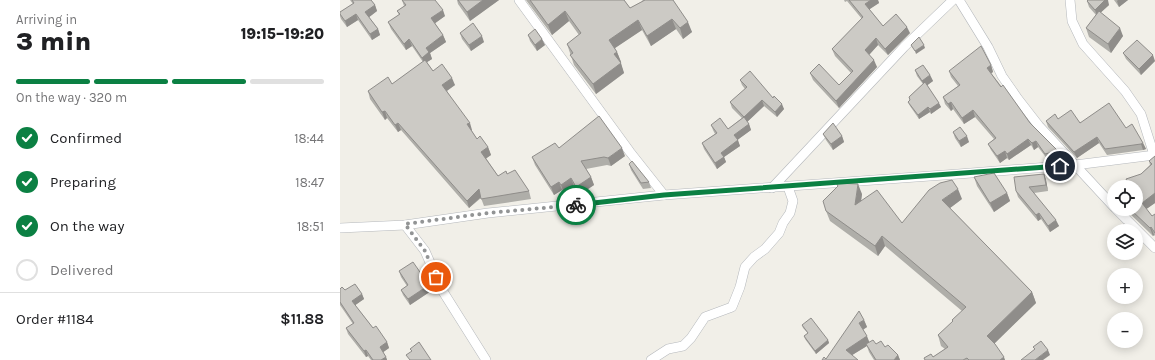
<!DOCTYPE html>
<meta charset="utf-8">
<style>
:root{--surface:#fff;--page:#f6f6f6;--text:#202124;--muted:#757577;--line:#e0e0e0;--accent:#0b8043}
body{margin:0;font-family:Karla,sans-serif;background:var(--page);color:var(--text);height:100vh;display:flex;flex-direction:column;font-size:15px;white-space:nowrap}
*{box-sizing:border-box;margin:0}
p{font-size:13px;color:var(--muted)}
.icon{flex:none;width:22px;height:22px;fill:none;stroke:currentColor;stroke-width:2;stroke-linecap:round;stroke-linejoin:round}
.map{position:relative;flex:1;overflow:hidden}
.drawer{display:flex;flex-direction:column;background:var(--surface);width:340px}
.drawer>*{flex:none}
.controls{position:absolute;left:767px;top:180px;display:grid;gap:8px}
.controls a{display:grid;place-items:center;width:36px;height:36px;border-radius:50%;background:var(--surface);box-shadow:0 2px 10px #0003;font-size:20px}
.pin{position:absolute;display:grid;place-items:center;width:34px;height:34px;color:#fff;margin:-17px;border:2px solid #fff;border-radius:50%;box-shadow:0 1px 4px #0007}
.courier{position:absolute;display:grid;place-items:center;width:40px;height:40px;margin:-20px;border:3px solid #0b8043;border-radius:50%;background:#fff;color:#222;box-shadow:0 1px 5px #0007}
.headline em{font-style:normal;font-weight:800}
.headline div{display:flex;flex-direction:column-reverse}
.headline{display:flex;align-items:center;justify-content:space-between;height:68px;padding:0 16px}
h1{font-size:26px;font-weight:800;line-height:30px}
.bar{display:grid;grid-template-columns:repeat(4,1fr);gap:6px 4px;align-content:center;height:48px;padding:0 16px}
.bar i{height:5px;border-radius:3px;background:var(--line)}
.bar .current{background:var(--accent)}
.bar p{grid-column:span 4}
.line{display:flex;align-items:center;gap:10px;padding:0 16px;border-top:1px solid var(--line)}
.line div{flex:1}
ol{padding:0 16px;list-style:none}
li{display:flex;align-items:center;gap:12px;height:44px}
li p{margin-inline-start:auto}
li .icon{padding:4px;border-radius:50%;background:var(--accent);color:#fff;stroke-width:4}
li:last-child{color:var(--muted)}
li i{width:22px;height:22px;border:2px solid var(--line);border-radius:50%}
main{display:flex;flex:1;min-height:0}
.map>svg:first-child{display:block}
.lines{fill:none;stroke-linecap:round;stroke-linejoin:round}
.minor-casing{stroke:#b5b8bc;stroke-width:10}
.minor{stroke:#fff;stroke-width:9}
.wall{fill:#afaea9}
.shaded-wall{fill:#8f8d8a}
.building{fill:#cccac5;stroke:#8f8d8a}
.done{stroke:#929495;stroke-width:4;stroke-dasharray:0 7.2}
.route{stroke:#0b8043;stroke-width:5}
</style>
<main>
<section class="drawer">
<div class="headline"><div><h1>3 min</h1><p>Arriving in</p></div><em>19:15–19:20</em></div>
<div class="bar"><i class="current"></i><i class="current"></i><i class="current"></i><i></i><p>On the way · 320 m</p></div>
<ol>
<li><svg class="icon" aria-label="check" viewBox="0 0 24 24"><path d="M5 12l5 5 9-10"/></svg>Confirmed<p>18:44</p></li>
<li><svg class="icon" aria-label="check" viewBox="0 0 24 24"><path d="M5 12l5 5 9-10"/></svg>Preparing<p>18:47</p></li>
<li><svg class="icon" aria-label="check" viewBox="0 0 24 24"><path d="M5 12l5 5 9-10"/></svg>On the way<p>18:51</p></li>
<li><i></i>Delivered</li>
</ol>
<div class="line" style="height:52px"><div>Order #1184</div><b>$11.88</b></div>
</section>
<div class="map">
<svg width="815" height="360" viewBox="0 0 815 360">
<rect width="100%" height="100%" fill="#f1efe8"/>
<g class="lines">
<defs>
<g id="minor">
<polyline points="179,0 290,152 324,195"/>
<polyline points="619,0 648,47 662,76 678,99 699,126 774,207"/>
<polyline points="730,0 732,21 743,44 785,91 801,114 814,155"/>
<polyline points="432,188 564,47 613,0"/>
<polyline points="776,209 815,248"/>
<polyline points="65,225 85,251 102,290 146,360"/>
<polyline points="0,228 65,225 148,213 324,195 618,174 735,165 815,155"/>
<polyline points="311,360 328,349 343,346 351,338 365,317 392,307 400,287 405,267 414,257 425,249 439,233 443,223 450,213 453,201 448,187"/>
</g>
</defs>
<use href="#minor" class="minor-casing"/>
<use href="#minor" class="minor"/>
</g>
<g class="wall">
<polygon points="10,0 31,0 35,5 37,11 29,17 38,29 40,35 32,40 18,20 7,27 1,19 0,16 0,12 13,4"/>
<polygon points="62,0 105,16 95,23 103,35 106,42 90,53 92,59 87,62 93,71 115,85 107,91 137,139 148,147 151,155 146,158 158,176 167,174 189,191 191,199 144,206 141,198 129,208 61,130 58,132 47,118 45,120 30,99 28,91 52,84 83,62 72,46 66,50 51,29 48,22 59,15 57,11 64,6"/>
<polygon points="117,0 159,0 130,21 118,4"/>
<polygon points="186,0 284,0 290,8 303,1 302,0 333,0 352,32 343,39 336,29 311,46 302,30 275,48 277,52 281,62 280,62 284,73 256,94 234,65 227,44 239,35 229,21 212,35"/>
<polygon points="504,0 538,0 539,3 529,9 543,26 570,33 548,55 538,45 529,55 537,67 499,108 473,80 470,73 499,85 511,73 495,56 492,49 522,19 507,1 505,2"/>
<polygon points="774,0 788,0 779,7"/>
<polygon points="747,1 769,5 760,13 783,36 771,53 749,37 746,28 756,15 749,7"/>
<polygon points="120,33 144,42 131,51 122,39"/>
<polygon points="188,35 205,45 197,51 190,41"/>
<polygon points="783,53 815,61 801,75 786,59"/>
<polygon points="651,65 653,72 651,73 690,123 718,151 720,158 708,160 698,147 694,150 691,145 669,160 667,158 660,163 651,150 648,144 654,139 635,117 624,124 613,109 611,111 605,104 603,97 618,86 611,77 609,71"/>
<polygon points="575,70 590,75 593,81 587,85 601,107 591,114 590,112 579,119 570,106 568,102 570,100 569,97 583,84 577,76"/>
<polygon points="400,80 433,98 444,109 437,117 424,106 407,122 409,124 411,130 397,140 400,146 384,157 386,162 377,169 364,149 362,143 375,134 373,130 371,125 388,129 402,118 392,108 390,102 405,89 402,85"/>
<polygon points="718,119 786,128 803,143 806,149 803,150 767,155 759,143 737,158 708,127 706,121"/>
<polygon points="613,132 629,142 621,147 615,138"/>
<polygon points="483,134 502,136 504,142 493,150 486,140"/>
<polygon points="219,148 285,156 271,166 267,165 246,169 251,177 254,185 239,195 234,186 224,193 222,190 214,195 195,165 192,157"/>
<polygon points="815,156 815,203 806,209 812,216 815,214 815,236 814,235 813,236 785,209 796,209 801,174 810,165 809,161"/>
<polygon points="289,164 309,182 311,188 303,189 291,170"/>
<polygon points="704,174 706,180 708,191 694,193 719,226 710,232 701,219 698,221 678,197 676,191"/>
<polygon points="634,177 667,193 670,201 654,212 637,186"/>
<polygon points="522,194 521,201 562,223 622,199 610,208 692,292 696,303 654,343 665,360 585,360 584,358 593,357 605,349 601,346 598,335 613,322 612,320 622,311 545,246 538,256 490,221 486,211"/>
<polygon points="59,271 89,285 91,291 70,305 63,295 61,290 67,286 61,277"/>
<polygon points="0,289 5,290 22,294 24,299 15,305 33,328 47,342 49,348 43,352 46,357 47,360 31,360 28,356 26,357 8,334 6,328 13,324 0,305"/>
<polygon points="524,320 527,327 523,330 529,342 545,347 558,355 560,360 534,360 529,352 527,346 512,355 486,359"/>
<polygon points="462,325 488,340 489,343 476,354 465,339 464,336 468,333 463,328"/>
</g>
<g class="shaded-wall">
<polygon points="143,0 159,0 130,21 127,12"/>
<polygon points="531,0 538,0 539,3 527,11 525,4"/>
<polygon points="765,0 768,0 769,5 757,16 755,10"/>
<polygon points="778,0 788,0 779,7 777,1"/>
<polygon points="35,5 37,11 28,18 25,12"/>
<polygon points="103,10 105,16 94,24 91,18"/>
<polygon points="225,11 229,21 212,35 208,25"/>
<polygon points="16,14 18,20 7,27 5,21"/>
<polygon points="332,19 336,29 311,46 307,36"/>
<polygon points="298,20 302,30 272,50 269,40"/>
<polygon points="348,22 352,32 343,39 340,28"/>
<polygon points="567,27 570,33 548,55 545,49"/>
<polygon points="780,28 783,36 771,53 768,44"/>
<polygon points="38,29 40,35 32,40 30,34"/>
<polygon points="103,35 106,42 90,53 92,59 84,64 82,58 86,48"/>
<polygon points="142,36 144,42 131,51 129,45"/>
<polygon points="536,38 538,45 528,56 525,50"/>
<polygon points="69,39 72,46 66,50 64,44"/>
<polygon points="202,39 205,45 197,51 195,45"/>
<polygon points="584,45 585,48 576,54 575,51"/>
<polygon points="277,52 281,62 278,64 274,54"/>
<polygon points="813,55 815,61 801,75 799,69"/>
<polygon points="534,60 537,67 499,108 496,101"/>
<polygon points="281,63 284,73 256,94 253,84"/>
<polygon points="651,65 653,72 650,74 647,68"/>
<polygon points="590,75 593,81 585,87 582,81"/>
<polygon points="112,78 115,85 105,92 102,85"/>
<polygon points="422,100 424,106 406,123 404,117"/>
<polygon points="611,102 613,109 611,111 608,104"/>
<polygon points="599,103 601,107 591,114 590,109"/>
<polygon points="442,104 444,109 437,117 435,112"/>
<polygon points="588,107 590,112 579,119 578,115"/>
<polygon points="633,110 635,117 624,124 622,118"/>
<polygon points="45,111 47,118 45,120 42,112"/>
<polygon points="58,123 61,130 58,132 55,125"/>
<polygon points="130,123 132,130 130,132 127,124"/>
<polygon points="409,124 411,130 396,141 394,135"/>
<polygon points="502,136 504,142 493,150 491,144"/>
<polygon points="627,136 629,142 621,147 619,141"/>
<polygon points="757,137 759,143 737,158 734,152"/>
<polygon points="688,139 691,145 669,160 667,154"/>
<polygon points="398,140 400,146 384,157 386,162 377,169 375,163 381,153"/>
<polygon points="696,141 698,147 694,150 692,143"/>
<polygon points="803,143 806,149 803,150 801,144"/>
<polygon points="148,147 151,155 144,160 141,152"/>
<polygon points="282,148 285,156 271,166 268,158"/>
<polygon points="665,151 667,158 660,163 657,156"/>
<polygon points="704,174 706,180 708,191 706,185"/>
<polygon points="251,177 254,185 239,195 236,187"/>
<polygon points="231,178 234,186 224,193 221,185"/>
<polygon points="219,182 222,190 214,195 211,187"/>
<polygon points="518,184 522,194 519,215 515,205"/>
<polygon points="139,189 142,196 129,208 127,201"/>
<polygon points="618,189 622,199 606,211 602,200"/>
<polygon points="667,193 670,201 654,212 650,203"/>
<polygon points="815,193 815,203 805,210 802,203"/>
<polygon points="699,213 701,219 698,221 696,215"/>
<polygon points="716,220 719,226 710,232 708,226"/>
<polygon points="811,227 814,235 813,236 810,228"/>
<polygon points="542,236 545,246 538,256 535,246"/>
<polygon points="89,285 91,291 70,305 68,299"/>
<polygon points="692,292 696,303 651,347 647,336"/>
<polygon points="22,294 24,299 14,306 12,301"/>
<polygon points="524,320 527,327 522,330 519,323"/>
<polygon points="527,336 530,344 509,357 506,350"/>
<polygon points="488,340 489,343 476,354 475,351"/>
<polygon points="47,342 49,348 42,353 40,347"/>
<polygon points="26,350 28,356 26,357 24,351"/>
<polygon points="708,350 710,355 703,360 695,360"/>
<polygon points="558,355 560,360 554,360"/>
<polygon points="46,357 47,360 41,360"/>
<polygon points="664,357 665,360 660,360"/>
</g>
<g class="building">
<polygon points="12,0 31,0 35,5 25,12 38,29 30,34 16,14 5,21 0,14 0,12 14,3"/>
<polygon points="62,0 95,0 103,10 91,18 103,35 86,48 89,52 82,58 69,39 64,44 48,22 60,14 57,11 66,5"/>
<polygon points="118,0 143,0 127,12"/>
<polygon points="190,0 284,0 290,8 305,0 333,0 348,22 340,28 332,19 307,36 298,20 269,40 277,52 274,54 281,63 253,84 230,55 233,53 227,44 241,33 225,11 208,25"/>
<polygon points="509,0 531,0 525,4 543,26 556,14 567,27 545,49 536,38 525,50 534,60 496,101 470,73 479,64 499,85 513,71 492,49 523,17"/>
<polygon points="748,0 765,0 755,10 747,1"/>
<polygon points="759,11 780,28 768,44 746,28"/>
<polygon points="133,23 142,36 129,45 120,33"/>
<polygon points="195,29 202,39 195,45 188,35"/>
<polygon points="579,37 584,45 575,51 571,45"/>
<polygon points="797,40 813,55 799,69 783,53"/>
<polygon points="641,46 651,65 647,68 661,87 663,85 690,123 718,151 705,154 696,141 692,143 688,139 667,154 665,151 657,156 648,144 656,138 633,110 622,118 611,102 608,104 603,97 620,85 609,71"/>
<polygon points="85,60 93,71 102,64 112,78 102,85 130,123 127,124 137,139 140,136 148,147 141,152 158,176 166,171 167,174 175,170 189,191 141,199 139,189 127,201 58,123 55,125 45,111 42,112 28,91 48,77 52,84"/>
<polygon points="583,65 590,75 582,81 575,70"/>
<polygon points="410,71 433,98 434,96 442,104 435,112 422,100 404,117 390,102 407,87 400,80"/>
<polygon points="585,82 599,103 590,109 588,107 578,115 568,102 570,100 569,97"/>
<polygon points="769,103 786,128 792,124 803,143 801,144 765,149 757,137 734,152 706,121 715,114 718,119 731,110 740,123"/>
<polygon points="259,116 282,148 268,158 264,157 241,161 251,177 236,187 231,178 221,185 219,182 211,187 192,157 215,143 219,148"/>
<polygon points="404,117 409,124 394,135 398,140 381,153 384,157 375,163 362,143 377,133 371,125 380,118 388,129"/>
<polygon points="493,123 502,136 491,144 483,134"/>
<polygon points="620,127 627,136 619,141 613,132"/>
<polygon points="815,156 815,193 802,203 812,216 815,214 815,233 811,227 810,228 790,209 796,209 796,187 781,187 788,183 786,179 801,174 812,164 809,161"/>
<polygon points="292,161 309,182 301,183 289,164"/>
<polygon points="654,173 667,193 650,203 634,177"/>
<polygon points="704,174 706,185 689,187 716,220 708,226 699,213 696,215 676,191 674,177"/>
<polygon points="612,180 618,189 602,200 692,292 647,336 655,344 664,357 660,360 629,360 627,358 623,360 585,360 584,358 591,354 593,357 608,347 598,335 613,321 612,320 626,307 542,236 535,246 486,211 483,201 498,186 496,183 518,184 515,205 537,190 562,223 589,190 600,183"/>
<polygon points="785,224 791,231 783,231 780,227"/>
<polygon points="73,262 89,285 68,299 61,290 68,285 59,271"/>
<polygon points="15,284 22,294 12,301 33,328 36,326 47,342 40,347 46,357 41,360 33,360 26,350 24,351 6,328 14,323 0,302 0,289 2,287 5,290"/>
<polygon points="519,311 524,320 519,323 527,336 506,350 518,360 482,360 484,357 486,359"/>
<polygon points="471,318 488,340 475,351 464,336 468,333 462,325"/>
<polygon points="533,340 536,344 541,341 545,347 548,345 558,355 554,360 536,360 526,344"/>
<polygon points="701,341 708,350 695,360 681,360 695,349 693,347"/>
<polygon points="79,342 91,360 70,360 66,355 72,351 70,349"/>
</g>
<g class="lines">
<polyline class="done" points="96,277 85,251 65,224 148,213 236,205"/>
<polyline class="route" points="236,205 324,195 720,166"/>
</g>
</svg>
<div class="controls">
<a><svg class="icon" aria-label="locate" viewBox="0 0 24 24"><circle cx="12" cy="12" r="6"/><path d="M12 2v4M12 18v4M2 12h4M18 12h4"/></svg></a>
<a><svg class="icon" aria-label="layers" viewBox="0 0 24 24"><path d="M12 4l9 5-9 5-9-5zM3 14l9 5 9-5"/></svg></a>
<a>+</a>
<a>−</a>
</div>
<div class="pin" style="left:96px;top:277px;background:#ea580c"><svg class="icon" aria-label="bag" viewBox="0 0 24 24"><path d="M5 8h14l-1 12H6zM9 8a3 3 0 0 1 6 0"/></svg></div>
<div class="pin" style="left:720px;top:166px;background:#1f2937"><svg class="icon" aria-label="home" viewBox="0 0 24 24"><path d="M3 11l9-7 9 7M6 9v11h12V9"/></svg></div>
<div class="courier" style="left:236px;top:205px"><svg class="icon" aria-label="bike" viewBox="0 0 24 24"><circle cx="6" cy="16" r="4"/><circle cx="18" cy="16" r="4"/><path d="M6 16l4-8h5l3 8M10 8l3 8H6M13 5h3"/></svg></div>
</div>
</main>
